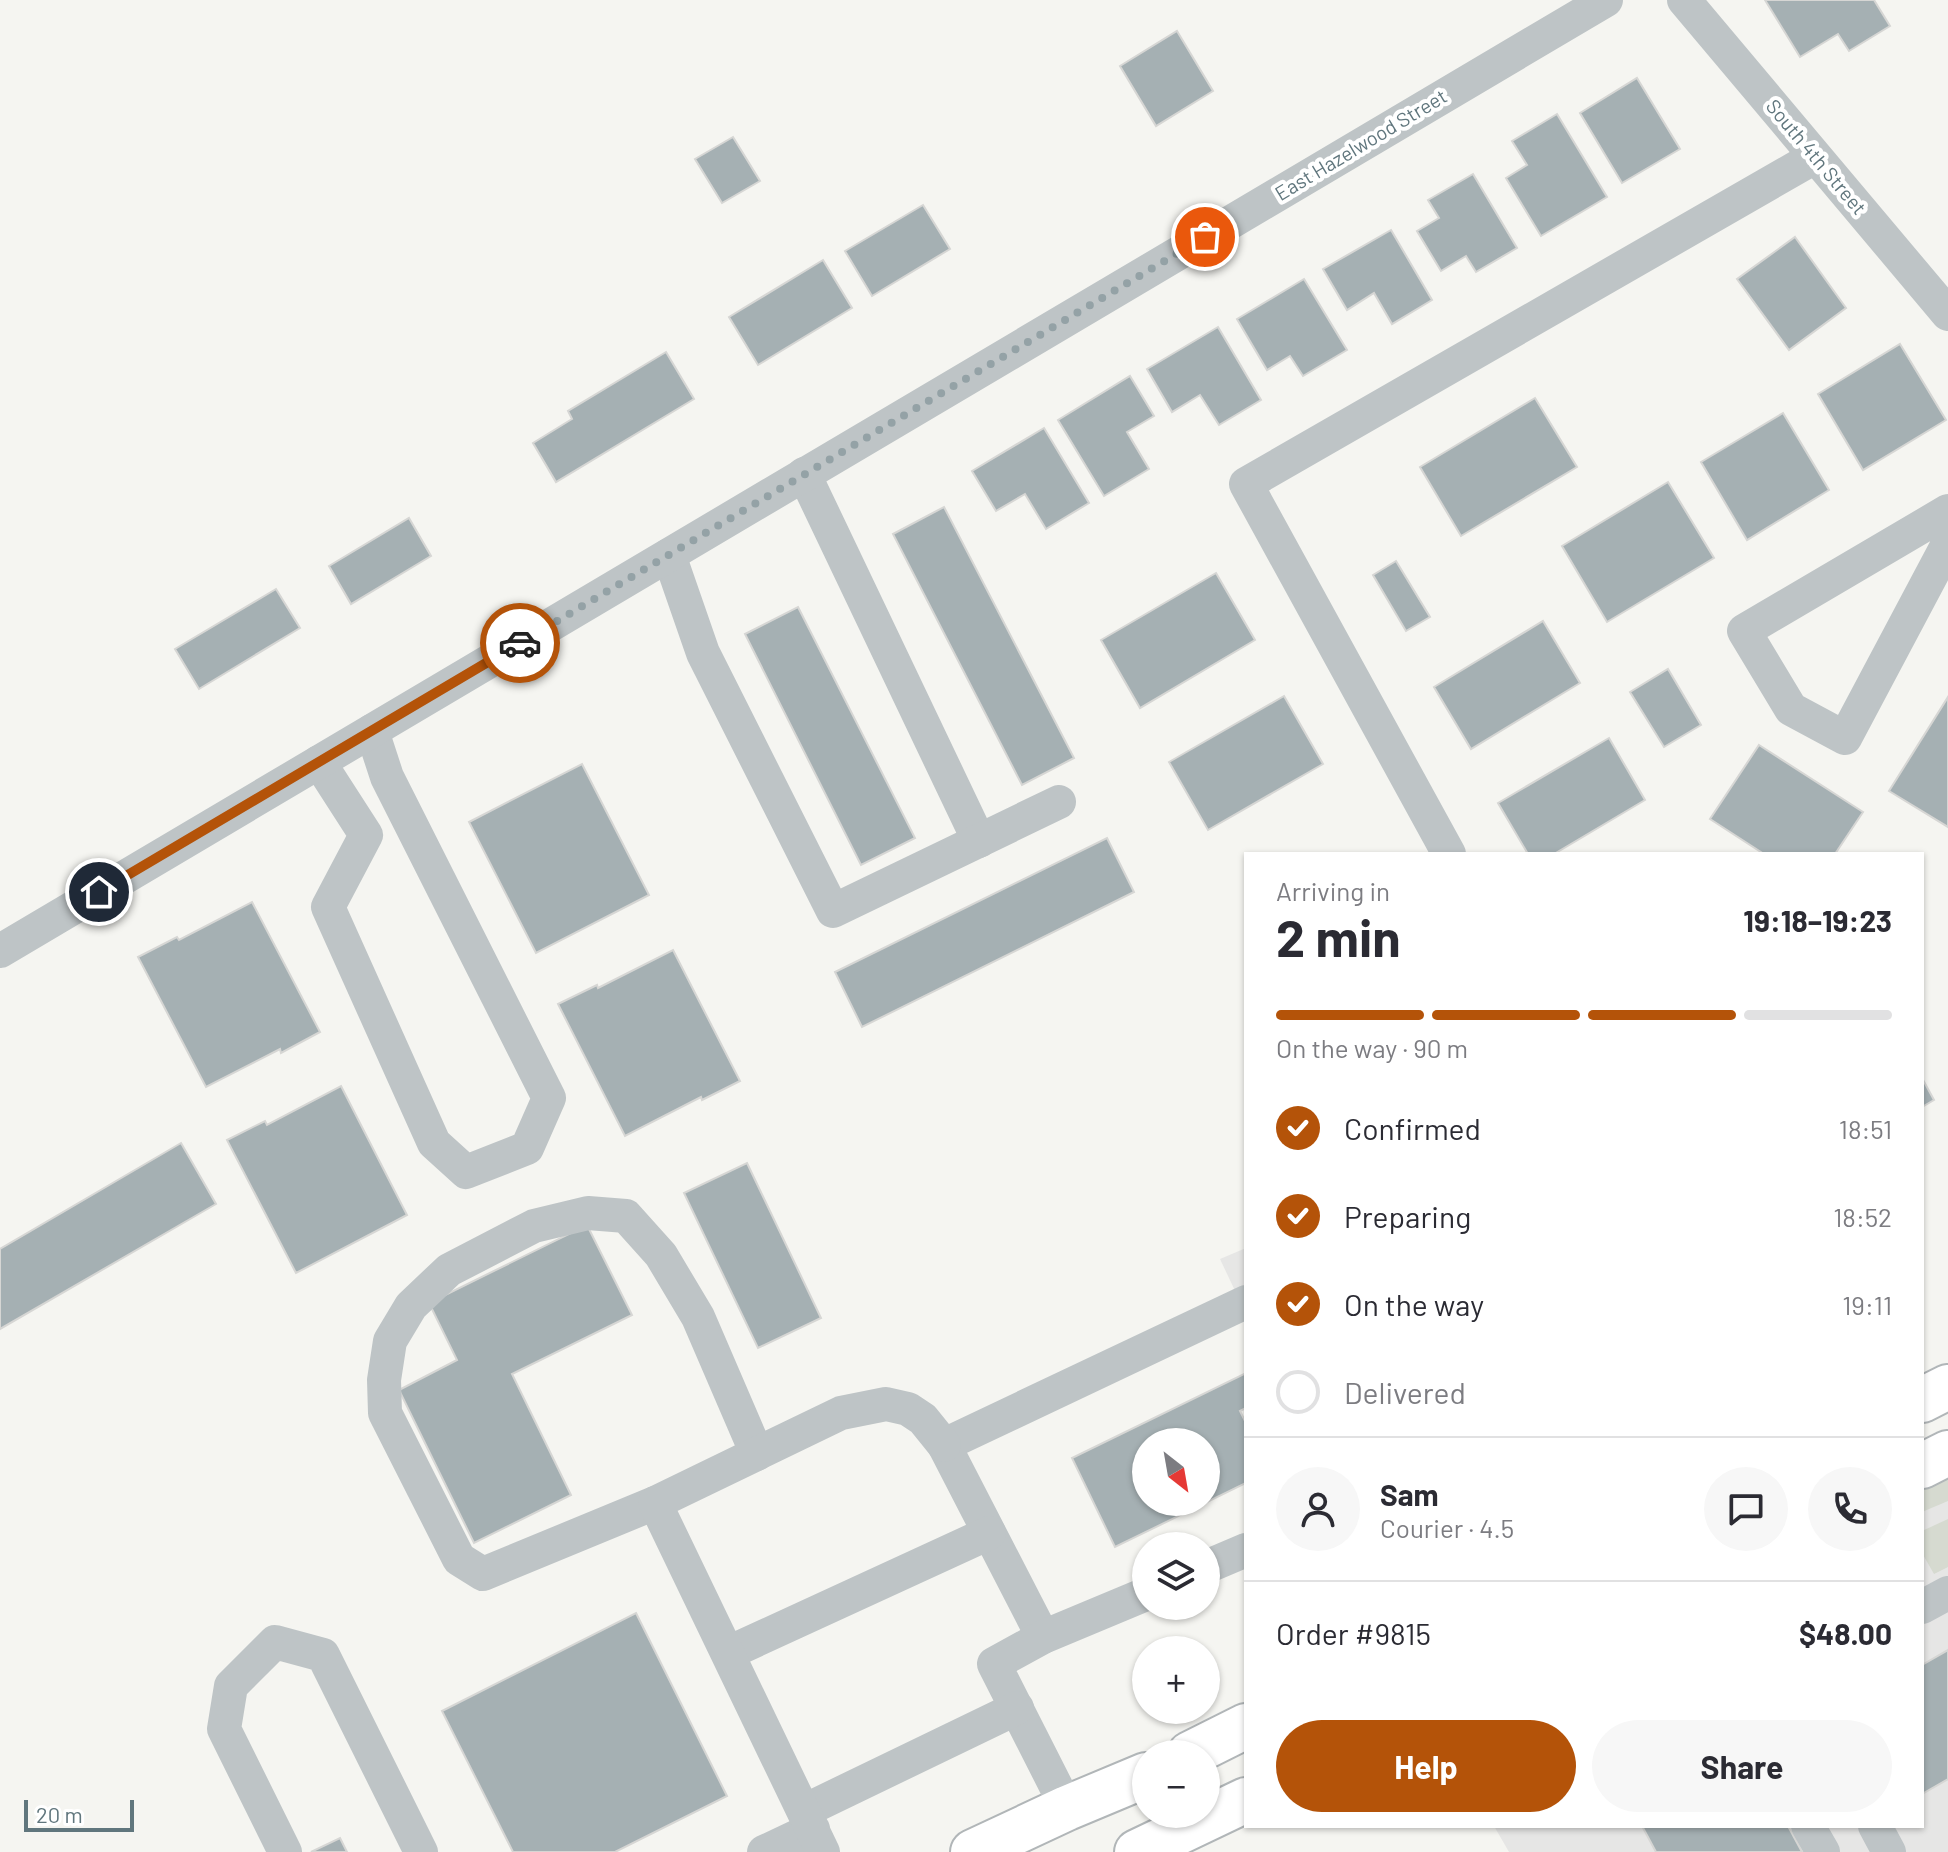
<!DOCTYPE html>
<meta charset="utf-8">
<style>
:root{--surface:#fff;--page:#f7f7f7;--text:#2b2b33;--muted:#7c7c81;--line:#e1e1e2;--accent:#b45309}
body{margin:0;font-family:Barlow,sans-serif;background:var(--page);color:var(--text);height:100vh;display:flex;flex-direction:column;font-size:30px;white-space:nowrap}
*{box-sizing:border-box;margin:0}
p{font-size:26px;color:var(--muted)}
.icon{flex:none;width:44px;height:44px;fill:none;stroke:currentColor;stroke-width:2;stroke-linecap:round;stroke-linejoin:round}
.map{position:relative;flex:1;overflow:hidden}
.drawer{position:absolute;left:1244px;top:852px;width:680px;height:976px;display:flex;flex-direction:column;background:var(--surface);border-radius:0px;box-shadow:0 2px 6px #0004}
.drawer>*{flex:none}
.needle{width:52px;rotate:149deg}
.fabs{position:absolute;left:1132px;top:1428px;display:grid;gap:16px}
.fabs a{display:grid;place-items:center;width:88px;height:88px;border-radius:50%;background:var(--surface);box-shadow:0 2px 6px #0004;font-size:40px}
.scale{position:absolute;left:24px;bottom:20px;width:110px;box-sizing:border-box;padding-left:8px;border:4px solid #60767d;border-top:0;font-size:22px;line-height:28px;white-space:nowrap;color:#60767d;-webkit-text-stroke:6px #fff;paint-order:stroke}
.pin{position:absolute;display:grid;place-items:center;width:68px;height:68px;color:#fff;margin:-34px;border:4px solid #fff;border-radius:50%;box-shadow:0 2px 8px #0007}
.courier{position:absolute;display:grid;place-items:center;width:80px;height:80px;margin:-40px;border:6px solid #b45309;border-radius:50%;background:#fff;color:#222;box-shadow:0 2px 10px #0007}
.head em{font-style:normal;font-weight:700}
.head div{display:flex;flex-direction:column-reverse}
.head{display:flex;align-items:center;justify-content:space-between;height:136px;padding:0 32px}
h1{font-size:52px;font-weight:700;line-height:60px}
.bar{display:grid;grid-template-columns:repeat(4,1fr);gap:12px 8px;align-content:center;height:96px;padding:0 32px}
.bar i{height:10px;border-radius:6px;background:var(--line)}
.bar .selected{background:var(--accent)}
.bar p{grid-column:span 4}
.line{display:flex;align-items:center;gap:20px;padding:0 32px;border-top:2px solid var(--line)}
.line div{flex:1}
.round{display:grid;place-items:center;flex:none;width:84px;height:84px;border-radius:42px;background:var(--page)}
ol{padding:0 32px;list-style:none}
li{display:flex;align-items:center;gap:24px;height:88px}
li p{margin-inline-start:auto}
li .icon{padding:8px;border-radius:50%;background:var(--accent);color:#fff;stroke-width:4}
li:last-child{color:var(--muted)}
li i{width:44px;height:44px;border:4px solid var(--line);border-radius:50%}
.cta{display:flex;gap:16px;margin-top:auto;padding:16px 32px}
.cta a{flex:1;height:92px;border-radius:48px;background:var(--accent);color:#fff;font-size:32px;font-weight:700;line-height:92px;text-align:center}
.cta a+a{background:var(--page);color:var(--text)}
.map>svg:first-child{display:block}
.built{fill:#e6e6e5}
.green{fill:#d6dad0}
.building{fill:#a5b0b3;stroke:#d6d6d4;stroke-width:2;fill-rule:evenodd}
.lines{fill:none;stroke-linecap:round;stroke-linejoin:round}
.highway-casing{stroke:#b1b6b8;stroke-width:48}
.minor{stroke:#bec4c6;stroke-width:34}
.highway{stroke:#fff;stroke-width:44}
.done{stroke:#94a2a6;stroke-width:8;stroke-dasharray:0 14.4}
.route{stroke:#b45309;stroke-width:10}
.labels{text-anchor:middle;stroke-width:8;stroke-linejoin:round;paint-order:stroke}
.street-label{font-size:20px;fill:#60767d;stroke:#fff}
</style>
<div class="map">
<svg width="1948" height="1852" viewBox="0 0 1948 1852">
<rect width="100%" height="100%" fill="#f5f5f1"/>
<g class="built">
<polygon points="1246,1248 1246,1314 1220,1259"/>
<polygon points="1948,1498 1948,1852 1509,1852 1494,1826 1922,1826 1922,1510"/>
</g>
<g class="green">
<polygon points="1948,1476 1948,1501 1922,1512 1922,1486"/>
<polygon points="1948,1519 1948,1567 1934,1574 1922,1553 1922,1531"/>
</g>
<g class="building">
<polygon points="1765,0 1874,0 1890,26 1849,51 1838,34 1800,57"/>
<polygon points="1177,31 1213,91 1156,126 1120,66"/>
<polygon points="1637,78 1680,149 1622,183 1580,113"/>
<polygon points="1557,114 1607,197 1541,236 1506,178 1527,165 1512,141"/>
<polygon points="733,137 760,181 722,203 695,159"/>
<polygon points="1473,174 1517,248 1476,272 1466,256 1441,271 1417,231 1439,218 1428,200"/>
<polygon points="923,205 950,249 872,296 845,251"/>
<polygon points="1391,230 1432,300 1392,324 1374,293 1347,310 1323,269"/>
<polygon points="1795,237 1846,308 1789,350 1737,279"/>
<polygon points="823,260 852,308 758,365 729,317"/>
<polygon points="1304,279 1347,350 1303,376 1290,356 1267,370 1237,319"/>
<polygon points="1218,327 1261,400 1219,425 1200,395 1172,412 1147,369"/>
<polygon points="1900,344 1946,420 1863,470 1818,394"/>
<polygon points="666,352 694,399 556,482 533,443 572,419 568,411"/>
<polygon points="1130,376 1154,416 1127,432 1149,469 1104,496 1058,420"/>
<polygon points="1535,398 1577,467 1461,536 1420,467"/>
<polygon points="1783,413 1829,490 1747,540 1701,462"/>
<polygon points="1044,428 1089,503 1046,529 1025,494 996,511 972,471"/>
<polygon points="1668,482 1714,558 1607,622 1562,546"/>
<polygon points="944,507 1074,758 1022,785 893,534"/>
<polygon points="409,518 431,556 351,604 329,566"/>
<polygon points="1396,561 1430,617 1406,631 1373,575"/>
<polygon points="1216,573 1255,640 1140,708 1101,640"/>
<polygon points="276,589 300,628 199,689 175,649"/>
<polygon points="798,607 915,838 861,865 745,634"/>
<polygon points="1543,621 1580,683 1471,749 1434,687"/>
<polygon points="1668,669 1701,725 1664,747 1630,692"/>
<polygon points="1284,696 1323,764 1208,830 1169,762"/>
<polygon points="1948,697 1948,827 1889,791"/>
<polygon points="1609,738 1645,800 1554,854 1528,854 1498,803"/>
<polygon points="1759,745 1863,812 1835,854 1764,854 1710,819"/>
<polygon points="582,764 649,895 536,953 469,822"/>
<polygon points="1107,838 1134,892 862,1027 835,972"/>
<polygon points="252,902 320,1032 281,1053 280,1049 206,1087 138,957 177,937 179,940"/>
<polygon points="673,950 740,1081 702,1100 701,1097 625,1136 558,1004 597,985 598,988"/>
<polygon points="1922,1078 1934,1100 1922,1107"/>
<polygon points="341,1086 407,1215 296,1273 227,1140 265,1121 267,1125"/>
<polygon points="181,1143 216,1204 0,1329 0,1249"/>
<polygon points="747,1163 821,1318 758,1348 684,1193"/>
<polygon points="587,1225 632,1315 512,1374 571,1495 474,1543 399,1390 457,1360 429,1303"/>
<path d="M1246 1373V1408L1240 1411 1246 1423V1483L1115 1547 1072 1458ZM1146 1442H1206V1502H1146Z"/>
<polygon points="636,1613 727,1796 615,1852 513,1852 442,1711"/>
<polygon points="1948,1650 1948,1779 1922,1794 1922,1665"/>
<polygon points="1642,1826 1788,1826 1802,1852 1656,1852"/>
<polygon points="340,1838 347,1852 311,1852"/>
</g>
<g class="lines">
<defs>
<g id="highway">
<polyline points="1922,1400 1948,1387"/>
<polyline points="1922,1466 1948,1453"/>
<polyline points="1190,1754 1246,1726"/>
<polyline points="973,1852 1067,1808 1146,1775"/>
<polyline points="1137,1852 1246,1800"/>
</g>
</defs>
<use href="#highway" class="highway-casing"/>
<g class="minor">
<polyline points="1684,0 1948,314"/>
<polyline points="804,474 979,841"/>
<polyline points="1948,511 1744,631 1791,709 1845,738 1948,544"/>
<polyline points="669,555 703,653 833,911 1059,802"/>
<polyline points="319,762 366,835 328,907 434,1143 466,1172 527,1148 549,1098 387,777 372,731"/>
<polyline points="1449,854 1246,484 1815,157"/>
<polyline points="0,951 1606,0"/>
<polyline points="655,1503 483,1574 459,1559 385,1413 384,1380 390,1341 411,1306 449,1270 534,1226 588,1213 626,1216 661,1255 698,1317 757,1454"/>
<polyline points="1206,1567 1246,1550"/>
<polyline points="1922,1607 1948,1593"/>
<polyline points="1043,1637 944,1445 1246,1302"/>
<polyline points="728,1653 989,1533"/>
<polyline points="1067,1808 994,1664 1043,1637 1146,1594"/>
<polyline points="804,1811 1017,1708"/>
<polyline points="1808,1826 1823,1852"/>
<polyline points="1875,1826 1889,1852"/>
<polyline points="285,1852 224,1729 231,1686 275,1642 323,1655 421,1852"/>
<polyline points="764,1852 813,1829"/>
<polyline points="823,1852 655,1503 841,1413 886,1404 908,1409 923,1419 944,1445"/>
</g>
<use href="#highway" class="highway"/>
</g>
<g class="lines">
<polyline class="done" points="520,643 1205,237"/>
<polyline class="route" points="99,892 520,643"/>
</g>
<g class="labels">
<g class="street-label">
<text transform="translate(1361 145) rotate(-31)" y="7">East Hazelwood Street</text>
<text transform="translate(1816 157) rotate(50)" y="7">South 4th Street</text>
</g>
</g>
</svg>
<div class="fabs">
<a><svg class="needle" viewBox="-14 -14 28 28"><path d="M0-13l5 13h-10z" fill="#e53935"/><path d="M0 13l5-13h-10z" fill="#7c7c81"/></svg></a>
<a><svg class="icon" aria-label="layers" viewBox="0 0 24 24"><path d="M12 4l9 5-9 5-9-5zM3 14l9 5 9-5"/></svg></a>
<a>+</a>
<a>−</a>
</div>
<div class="scale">20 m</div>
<div class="pin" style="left:1205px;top:237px;background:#ea580c"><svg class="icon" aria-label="bag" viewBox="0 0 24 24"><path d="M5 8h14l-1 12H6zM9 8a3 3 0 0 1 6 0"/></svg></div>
<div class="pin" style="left:99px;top:892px;background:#1f2937"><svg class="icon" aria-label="home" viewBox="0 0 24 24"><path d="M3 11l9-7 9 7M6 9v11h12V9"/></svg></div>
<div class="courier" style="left:520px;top:643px"><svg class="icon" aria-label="car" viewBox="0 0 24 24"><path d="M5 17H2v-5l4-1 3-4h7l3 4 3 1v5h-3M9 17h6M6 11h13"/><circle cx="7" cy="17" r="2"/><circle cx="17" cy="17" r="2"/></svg></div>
<section class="drawer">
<div class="head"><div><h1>2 min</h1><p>Arriving in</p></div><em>19:18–19:23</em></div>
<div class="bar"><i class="selected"></i><i class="selected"></i><i class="selected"></i><i></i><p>On the way · 90 m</p></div>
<ol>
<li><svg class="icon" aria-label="check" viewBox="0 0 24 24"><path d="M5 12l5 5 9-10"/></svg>Confirmed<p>18:51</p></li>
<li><svg class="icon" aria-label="check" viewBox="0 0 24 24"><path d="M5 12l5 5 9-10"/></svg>Preparing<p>18:52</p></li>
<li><svg class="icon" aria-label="check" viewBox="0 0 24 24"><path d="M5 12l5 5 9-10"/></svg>On the way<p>19:11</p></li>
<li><i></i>Delivered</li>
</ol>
<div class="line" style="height:144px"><a class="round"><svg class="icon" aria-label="person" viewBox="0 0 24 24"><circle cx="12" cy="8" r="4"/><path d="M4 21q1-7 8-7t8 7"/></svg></a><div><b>Sam</b><p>Courier · 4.5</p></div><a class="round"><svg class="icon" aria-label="chat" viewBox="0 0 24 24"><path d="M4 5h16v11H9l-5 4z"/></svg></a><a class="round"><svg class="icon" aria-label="phone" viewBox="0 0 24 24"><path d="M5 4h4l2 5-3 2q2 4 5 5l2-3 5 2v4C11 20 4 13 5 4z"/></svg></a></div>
<div class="line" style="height:104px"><div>Order #9815</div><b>$48.00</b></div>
<div class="cta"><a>Help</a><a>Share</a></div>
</section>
</div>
